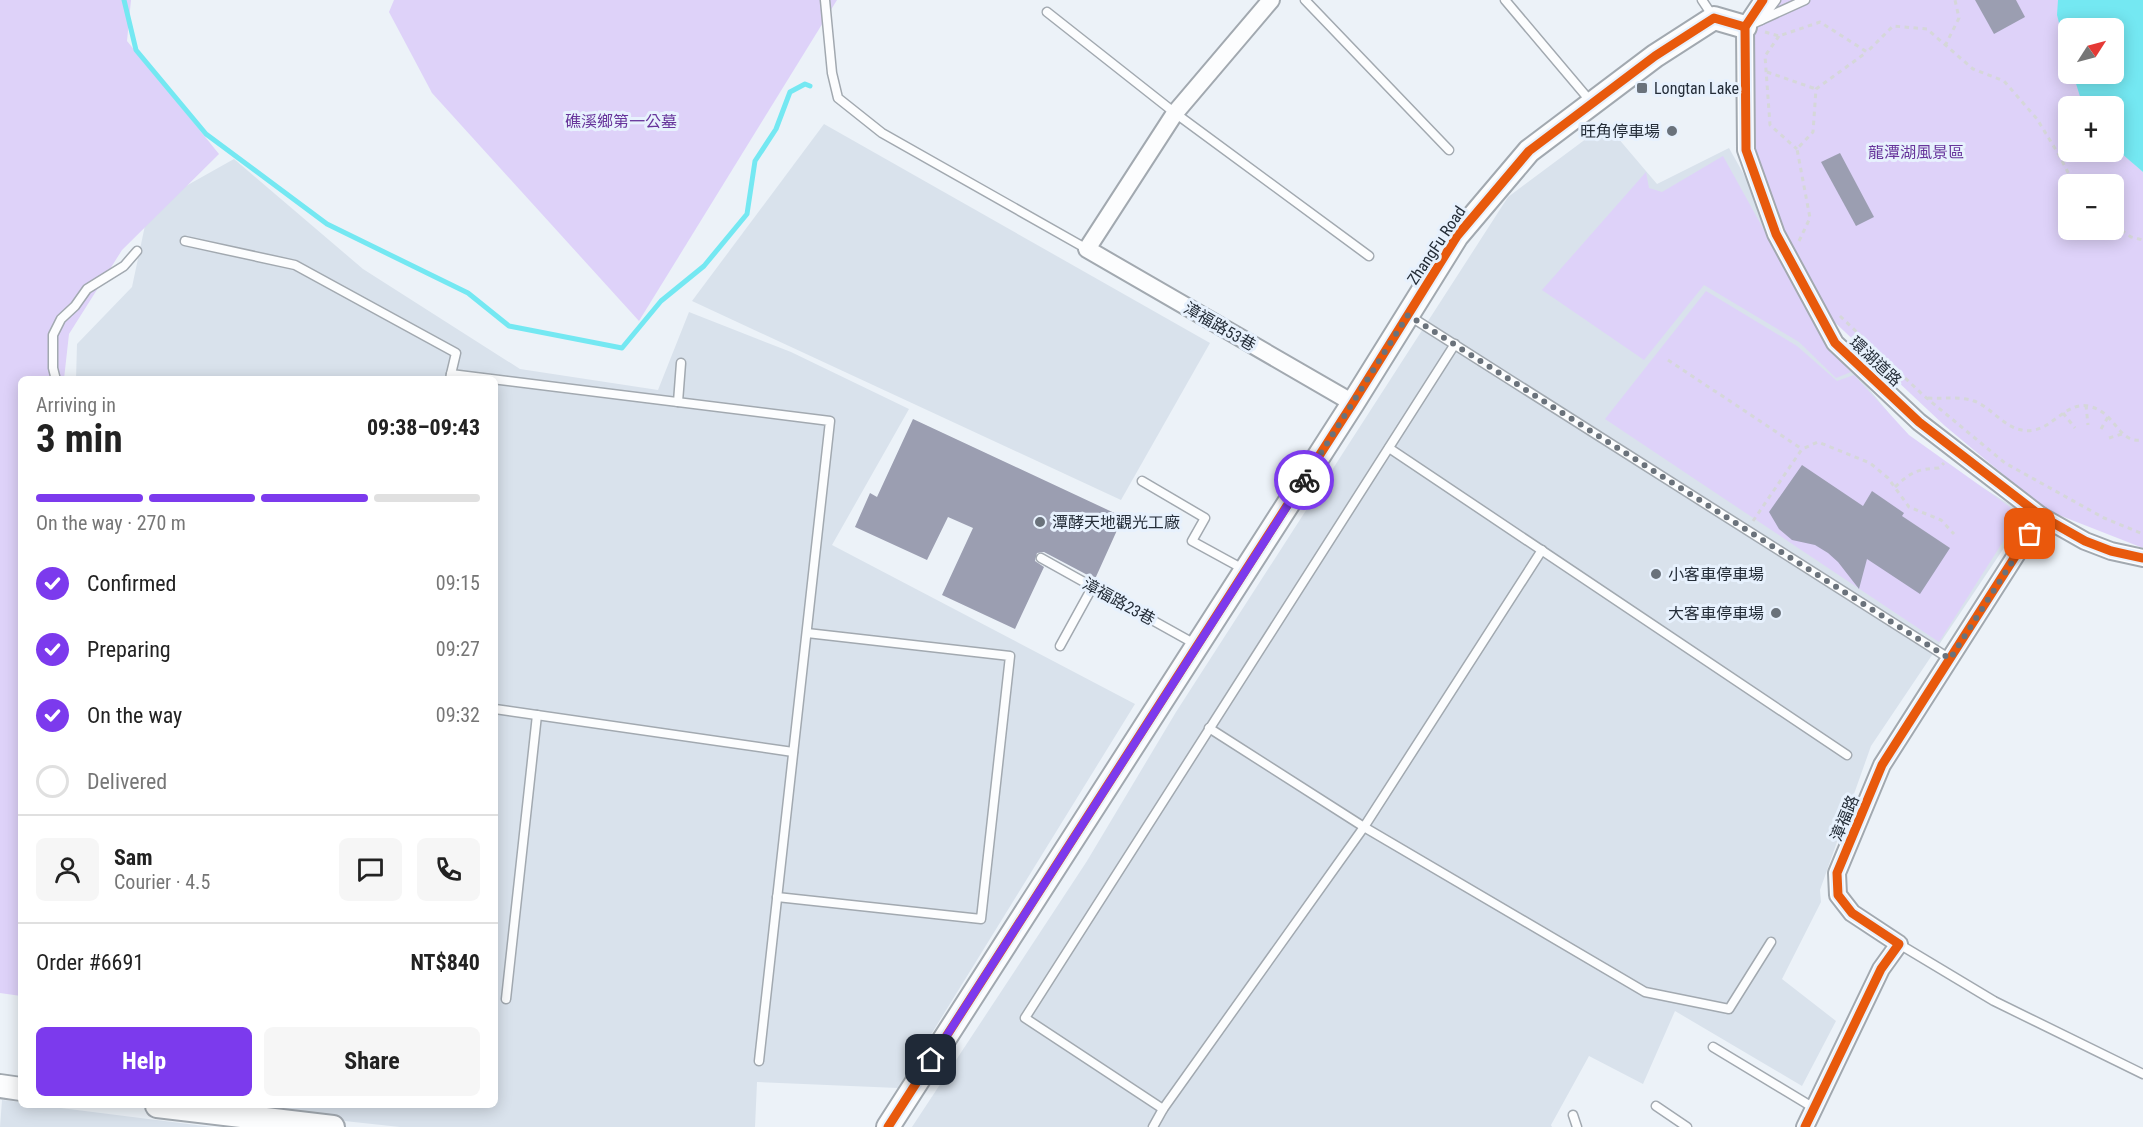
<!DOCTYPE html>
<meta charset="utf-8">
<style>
:root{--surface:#fff;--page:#f6f6f6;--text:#222;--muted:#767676;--line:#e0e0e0;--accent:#7c3aed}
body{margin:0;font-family:"Roboto Condensed","Noto Sans TC",sans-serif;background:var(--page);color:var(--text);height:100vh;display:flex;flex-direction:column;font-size:22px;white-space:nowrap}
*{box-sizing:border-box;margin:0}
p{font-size:20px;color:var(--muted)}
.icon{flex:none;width:33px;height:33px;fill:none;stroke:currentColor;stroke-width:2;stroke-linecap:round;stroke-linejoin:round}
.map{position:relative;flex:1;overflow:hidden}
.panel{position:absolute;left:18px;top:376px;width:480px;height:732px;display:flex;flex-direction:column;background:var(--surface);border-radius:9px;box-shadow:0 3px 15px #0003}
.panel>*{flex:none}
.needle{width:39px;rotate:54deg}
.fabs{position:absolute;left:2058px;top:18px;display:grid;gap:12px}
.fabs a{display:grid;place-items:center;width:66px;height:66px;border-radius:9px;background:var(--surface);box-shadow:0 3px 15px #0003;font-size:30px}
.pin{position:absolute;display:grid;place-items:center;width:51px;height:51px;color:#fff;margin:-26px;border-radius:12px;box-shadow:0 3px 9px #0006}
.courier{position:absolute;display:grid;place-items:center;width:60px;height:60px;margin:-30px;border:4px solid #7c3aed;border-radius:50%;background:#fff;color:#222;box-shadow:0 2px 8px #0007}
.overview em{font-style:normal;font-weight:700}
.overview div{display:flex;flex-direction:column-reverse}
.overview{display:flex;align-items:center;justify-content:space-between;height:102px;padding:0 18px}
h1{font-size:39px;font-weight:700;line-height:45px}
.bar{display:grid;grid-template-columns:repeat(4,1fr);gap:9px 6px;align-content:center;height:72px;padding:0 18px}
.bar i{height:8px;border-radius:4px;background:var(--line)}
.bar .current{background:var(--accent)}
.bar p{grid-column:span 4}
.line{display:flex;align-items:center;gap:15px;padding:0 18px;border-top:2px solid var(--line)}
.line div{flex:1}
.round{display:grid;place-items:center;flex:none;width:63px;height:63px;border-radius:9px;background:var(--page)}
ol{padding:0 18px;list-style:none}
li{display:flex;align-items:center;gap:18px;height:66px}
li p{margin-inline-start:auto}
li .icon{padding:6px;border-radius:50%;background:var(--accent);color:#fff;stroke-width:4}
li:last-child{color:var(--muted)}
li i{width:33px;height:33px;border:3px solid var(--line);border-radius:50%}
.cta{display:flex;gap:12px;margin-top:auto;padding:12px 18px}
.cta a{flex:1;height:69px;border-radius:9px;background:var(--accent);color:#fff;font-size:24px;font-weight:700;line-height:69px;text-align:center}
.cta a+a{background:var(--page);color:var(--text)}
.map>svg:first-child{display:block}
.built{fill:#d9e2ec}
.green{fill:#ded2f9;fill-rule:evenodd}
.water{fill:#74e8f2}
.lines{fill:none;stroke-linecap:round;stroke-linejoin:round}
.stream{stroke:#74e8f2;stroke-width:5}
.building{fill:#9b9eb1}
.lane-casing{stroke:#a2a9b0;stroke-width:11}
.street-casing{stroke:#a2a9b0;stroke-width:20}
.secondary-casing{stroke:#a2a9b0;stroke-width:26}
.path{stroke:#d5d7d9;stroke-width:3;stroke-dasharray:4.5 4.5;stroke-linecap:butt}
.lane{stroke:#fcfdfe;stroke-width:8}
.street{stroke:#fcfdfe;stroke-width:16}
.secondary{stroke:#fcfdfe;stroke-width:22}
.cycleway-casing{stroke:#e7f1fd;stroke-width:13}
.cycleway{stroke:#e8590c;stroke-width:9}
.done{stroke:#6a727b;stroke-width:6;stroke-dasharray:0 10.8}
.route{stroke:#7c3aed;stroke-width:8}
.poi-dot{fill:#6a727b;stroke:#e7f1fd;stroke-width:2}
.labels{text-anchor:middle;stroke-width:6;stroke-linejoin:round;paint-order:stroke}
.poi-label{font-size:16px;fill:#242d38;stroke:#e7f1fd;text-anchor:start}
.park-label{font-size:16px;fill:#67359b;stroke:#e7f1fd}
.street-label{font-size:16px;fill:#242d38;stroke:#e7f1fd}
</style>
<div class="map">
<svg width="2143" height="1127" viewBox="0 0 2143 1127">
<rect width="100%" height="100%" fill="#ecf2f8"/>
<g class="built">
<polygon points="824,124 1210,343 1121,500 692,301"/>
<polygon points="1606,124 1657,184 1729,148 1855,372 1916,446 2017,509 2016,530 1871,746 1820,890 1821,902 1782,979 1836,1021 1802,1086 1675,1011 1643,1084 1589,1056 1551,1125 1552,1127 912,1127 1087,861 1176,712 1508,197"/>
<polygon points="234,159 363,269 520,369 658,390 689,312 791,352 909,409 832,545 1135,704 898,1088 757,1082 755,1127 400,1127 206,1106 495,1106 495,380 76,380 77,344 132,287 147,216 177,191"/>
<polygon points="2,1100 21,1102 21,1106 45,1106 212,1127 0,1127"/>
</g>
<g class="green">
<polygon points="0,0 131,0 127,41 219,154 122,250 69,334 64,379 21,380 21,996 0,993"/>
<polygon points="394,0 837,0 639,321 432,93 389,12"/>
<path d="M1771 0H2061L2058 20H2068V74H2073L2085 106H2068V152H2114V146L2143 172V548L2046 510 1945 426 1828 316 1783 233 1751 146V27ZM2068 184H2114V230H2068Z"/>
<polygon points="1723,156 1826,342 1851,372 1836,378 1799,342 1704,285 1644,360 1542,290 1646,172 1649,188 1662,192"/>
<polygon points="1706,291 1797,346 1837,381 1854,375 1909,435 2010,507 2013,526 1939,642 1605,419"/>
</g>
<polygon class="water" points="2058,0 2143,0 2143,172 2114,147 2114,106 2083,106 2073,74 2114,74 2114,28 2068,28 2068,58 2057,15"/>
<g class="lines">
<polyline class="stream" points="124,0 136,50 206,134 327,224 468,293 509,326 622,348 661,301 704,266 747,214 755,161 776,129 790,92 805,84 810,86"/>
</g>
<g class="building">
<polygon points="1975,0 2016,0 2025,17 1994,34"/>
<polygon points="1840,153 1874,217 1856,226 1821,162"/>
<polygon points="913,419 1123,517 1095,579 1044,552 1037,553 1035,561 1044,567 1015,629 942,595 973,528 948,517 927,560 855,527 870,493 877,497"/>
<polygon points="1802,465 1863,506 1872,491 1904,513 1902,516 1950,548 1920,594 1867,559 1859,589 1838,562 1828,553 1815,545 1792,540 1779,529 1769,512"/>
</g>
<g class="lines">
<defs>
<g id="lane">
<polyline points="825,0 832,73 838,98 882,133 1087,249"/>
<polyline points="1305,0 1449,150"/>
<polyline points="1505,0 1592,103"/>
<polyline points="1702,0 1714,18"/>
<polyline points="1047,12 1175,113 1369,256"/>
<polyline points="1761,20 1776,0"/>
<polyline points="1748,26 1805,0"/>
<polyline points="185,241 295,265 456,353 451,374"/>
<polyline points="1408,315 1950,659"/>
<polyline points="56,380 53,368 53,335 61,319 75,306 87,289 124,266 137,251"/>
<polyline points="450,380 451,374 830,421 759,1061"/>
<polyline points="678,402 681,363"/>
<polyline points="1389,448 1847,755"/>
<polyline points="1142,481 1205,518 1192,541 1245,570"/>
<polyline points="1041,558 1195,644"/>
<polyline points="1060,646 1093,586"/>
<polyline points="495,709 793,752"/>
<polyline points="1209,728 1364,827 1645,992 1729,1009 1771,942"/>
<polyline points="777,897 981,919 1010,656 807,633"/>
<polyline points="1899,944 1994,1001 2143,1074"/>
<polyline points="506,999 537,715"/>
<polyline points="1713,1047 1814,1108"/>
<polyline points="1656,1106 1687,1127"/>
<polyline points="1163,1109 1025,1018 1455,344"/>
<polyline points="1573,1115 1577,1127"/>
<polyline points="1153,1127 1163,1109 1364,827 1542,550"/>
</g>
<g id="street">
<polyline points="1271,0 1175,113 1087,249 1353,403"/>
<polyline points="1763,0 1745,27 1746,150 1776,234 1835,343 1919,422 2041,516 2085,541 2111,551 2143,558"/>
<polyline points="1805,1127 1881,969 1899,944 1852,913 1838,895 1837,873 1882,765 2041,516"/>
</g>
<g id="secondary">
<polyline points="0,1086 21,1089"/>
<polyline points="157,1106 333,1127"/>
<polyline points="888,1127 1353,403 1457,236 1529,151 1655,56 1714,18 1745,27"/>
</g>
</defs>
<use href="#lane" class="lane-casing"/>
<use href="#street" class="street-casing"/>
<use href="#secondary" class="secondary-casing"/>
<g class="path">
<polyline points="1765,32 1779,36 1820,22 1867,52 1893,26 1927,29 1973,69 2004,81 2037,119 2059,155 2074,184"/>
<polyline points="1779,36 1765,56 1770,125 1797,149"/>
<polyline points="1945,46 1959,18 1955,0"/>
<polyline points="1767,72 1816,89"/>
<polyline points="2114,225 2131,237 2143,240"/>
<polyline points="1799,241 1810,218 1797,149 1813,132 1816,89 1867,52"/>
<polyline points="1840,316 1923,395 2005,463 2104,518 2143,534"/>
<polyline points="1668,360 1802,449"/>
<path d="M1928 398C1942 399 1961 396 1974 401 1995 409 2008 435 2034 430 2053 427 2067 402 2088 406 2117 412 2117 444 2143 440"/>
<polyline points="2086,405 2088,425"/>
<polyline points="2063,413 2075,428"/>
<polyline points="2101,429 2108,417"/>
<polyline points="2109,438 2122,434"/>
<path d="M1895 487C1911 472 1917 469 1939 468L1944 463"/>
<polyline points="1753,521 1802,449 1818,442 1870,463 1888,478 1909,507 1941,520 1954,534"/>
</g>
<use href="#lane" class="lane"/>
<use href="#street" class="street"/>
<use href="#secondary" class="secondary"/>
<defs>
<g id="cycleway">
<polyline points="1763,0 1745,27 1746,150 1776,234 1835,343 1919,422 2041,516 2085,541 2111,551 2143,558"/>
<polyline points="888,1127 1353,403 1457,236 1529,151 1655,56 1714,18 1745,27"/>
<polyline points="1805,1127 1881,969 1899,944 1852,913 1838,895 1837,873 1882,765 2041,516"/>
</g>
</defs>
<use href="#cycleway" class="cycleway-casing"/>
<use href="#cycleway" class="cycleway"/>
</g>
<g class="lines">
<polyline class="done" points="1304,480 1408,315 1950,659 2030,534"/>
<polyline class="route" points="931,1060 1304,480"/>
</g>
<g class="poi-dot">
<rect x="1636" y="82" width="12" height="12" rx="3"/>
<circle cx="1672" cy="131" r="6"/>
<circle cx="1040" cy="522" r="6"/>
<circle cx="1656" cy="574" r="6"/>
<circle cx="1776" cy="613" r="6"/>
</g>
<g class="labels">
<g class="poi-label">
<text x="1654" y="94">Longtan Lake</text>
<text x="1660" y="137" text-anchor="end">旺角停車場</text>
<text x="1052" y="528">潭酵天地觀光工廠</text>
<text x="1668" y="580">小客車停車場</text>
<text x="1764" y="619" text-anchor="end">大客車停車場</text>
</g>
<g class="park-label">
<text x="621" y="127">礁溪鄉第一公墓</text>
<text x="1916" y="158">龍潭湖風景區</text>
</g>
<g class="street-label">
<text transform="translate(1436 245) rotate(-56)" y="6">ZhangFu Road</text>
<text transform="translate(1220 326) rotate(30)" y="6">漳福路53巷</text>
<text transform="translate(1876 361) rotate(43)" y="6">環湖道路</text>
<text transform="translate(1119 601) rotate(29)" y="6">漳福路23巷</text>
<text transform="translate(1844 818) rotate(-67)" y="6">漳福路</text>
</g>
</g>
</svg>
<div class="fabs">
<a><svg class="needle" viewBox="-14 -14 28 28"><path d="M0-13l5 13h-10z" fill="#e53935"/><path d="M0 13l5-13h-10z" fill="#767676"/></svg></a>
<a>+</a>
<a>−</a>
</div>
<div class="pin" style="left:2030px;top:534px;background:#ea580c"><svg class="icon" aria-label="bag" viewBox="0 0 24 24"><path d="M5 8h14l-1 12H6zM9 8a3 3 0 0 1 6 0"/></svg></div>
<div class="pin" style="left:931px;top:1060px;background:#1f2937"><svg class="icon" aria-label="home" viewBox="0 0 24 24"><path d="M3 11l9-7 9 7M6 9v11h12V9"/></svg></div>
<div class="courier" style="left:1304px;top:480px"><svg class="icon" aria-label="bike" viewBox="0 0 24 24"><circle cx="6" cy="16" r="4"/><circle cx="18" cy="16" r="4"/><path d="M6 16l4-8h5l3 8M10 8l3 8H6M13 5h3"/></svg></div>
<section class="panel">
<div class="overview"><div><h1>3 min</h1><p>Arriving in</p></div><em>09:38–09:43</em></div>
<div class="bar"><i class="current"></i><i class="current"></i><i class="current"></i><i></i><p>On the way · 270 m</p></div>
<ol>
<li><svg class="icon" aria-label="check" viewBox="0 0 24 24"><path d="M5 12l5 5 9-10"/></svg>Confirmed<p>09:15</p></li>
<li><svg class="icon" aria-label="check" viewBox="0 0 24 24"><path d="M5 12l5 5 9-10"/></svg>Preparing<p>09:27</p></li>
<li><svg class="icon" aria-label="check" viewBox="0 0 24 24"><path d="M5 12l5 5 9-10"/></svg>On the way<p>09:32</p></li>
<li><i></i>Delivered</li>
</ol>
<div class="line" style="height:108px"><a class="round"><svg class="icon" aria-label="person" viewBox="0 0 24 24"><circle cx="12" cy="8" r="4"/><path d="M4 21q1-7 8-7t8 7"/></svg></a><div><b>Sam</b><p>Courier · 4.5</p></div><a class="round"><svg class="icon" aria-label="chat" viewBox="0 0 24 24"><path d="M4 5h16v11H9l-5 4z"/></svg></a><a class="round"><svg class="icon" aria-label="phone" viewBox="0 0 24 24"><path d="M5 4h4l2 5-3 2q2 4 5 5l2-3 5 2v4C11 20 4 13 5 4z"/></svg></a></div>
<div class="line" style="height:78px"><div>Order #6691</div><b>NT$840</b></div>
<div class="cta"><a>Help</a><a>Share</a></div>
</section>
</div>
